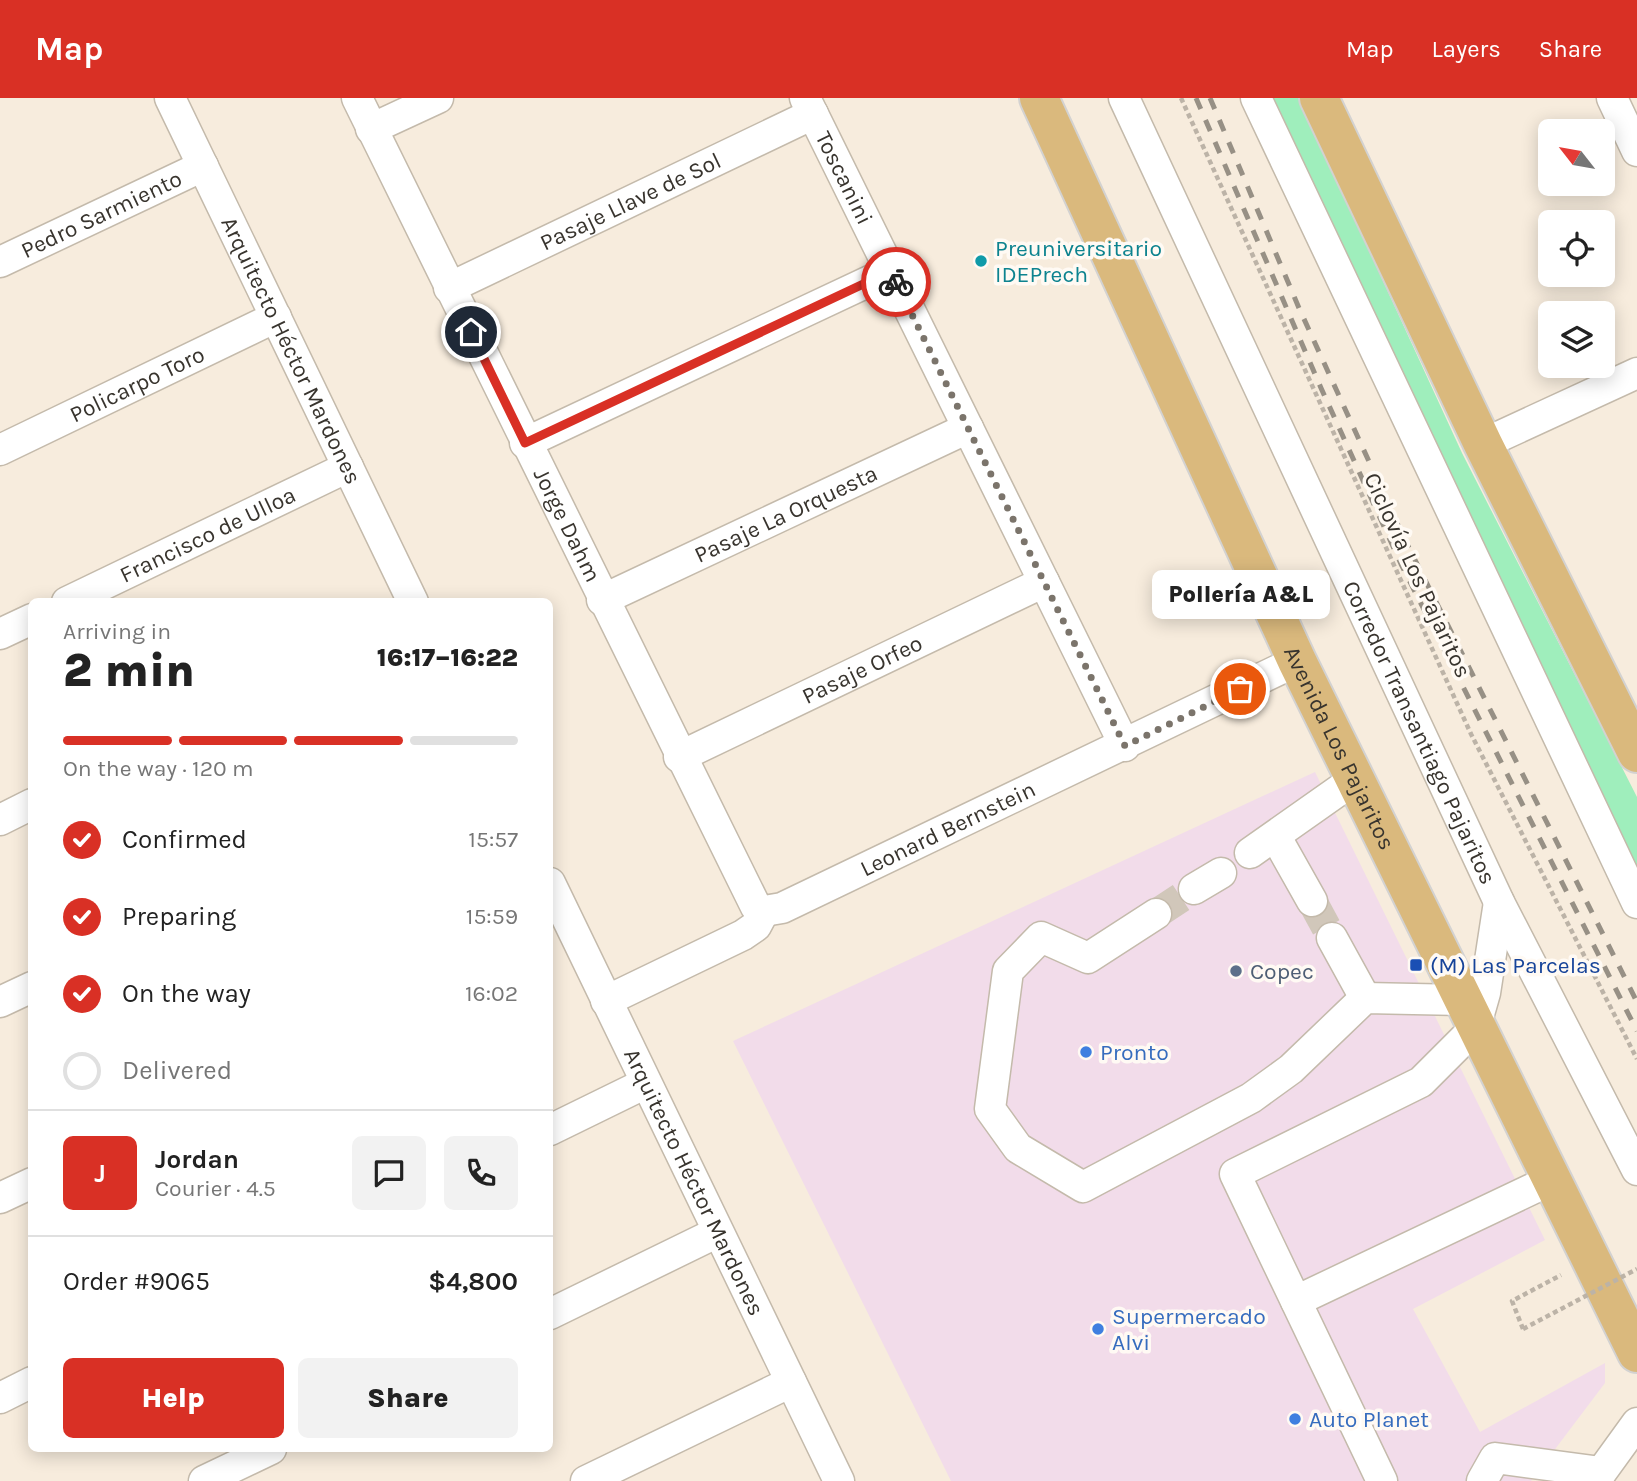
<!DOCTYPE html>
<meta charset="utf-8">
<style>
:root{--surface:#fff;--page:#f2f2f2;--text:#222;--muted:#767676;--line:#e0e0e0;--accent:#d93025}
body{margin:0;font-family:Karla,sans-serif;background:var(--page);color:var(--text);height:100vh;display:flex;flex-direction:column;font-size:26px;white-space:nowrap}
*{box-sizing:border-box;margin:0}
p{font-size:23px;color:var(--muted)}
.icon{flex:none;width:38px;height:38px;fill:none;stroke:currentColor;stroke-width:2;stroke-linecap:round;stroke-linejoin:round}
.map{position:relative;flex:1;overflow:hidden}
.panel{position:absolute;left:28px;top:500px;width:525px;height:854px;display:flex;flex-direction:column;background:var(--surface);border-radius:10px;box-shadow:0 4px 18px #0003}
.panel>*{flex:none}
.needle{width:46px;rotate:301deg}
.fabs{position:absolute;left:1538px;top:21px;display:grid;gap:14px}
.fabs a{display:grid;place-items:center;width:77px;height:77px;border-radius:10px;background:var(--surface);box-shadow:0 4px 18px #0003;font-size:35px}
.pin{position:absolute;display:grid;place-items:center;width:60px;height:60px;color:#fff;margin:-30px;border:4px solid #fff;border-radius:50%;box-shadow:0 2px 7px #0007}
.courier{position:absolute;display:grid;place-items:center;width:70px;height:70px;margin:-35px;border:5px solid #d93025;border-radius:50%;background:#fff;color:#222;box-shadow:0 2px 9px #0007}
.bubble{position:absolute;height:49px;border-radius:10px;background:var(--surface);box-shadow:0 4px 18px #0003;font-size:23px;font-weight:800;line-height:49px;text-align:center}
.summary em{font-style:normal;font-weight:800}
.summary div{display:flex;flex-direction:column-reverse}
.summary{display:flex;align-items:center;justify-content:space-between;height:119px;padding:0 35px}
h1{font-size:46px;font-weight:800;line-height:52px}
.bar{display:grid;grid-template-columns:repeat(4,1fr);gap:10px 7px;align-content:center;height:84px;padding:0 35px}
.bar i{height:9px;border-radius:5px;background:var(--line)}
.bar .on{background:var(--accent)}
.bar p{grid-column:span 4}
.line{display:flex;align-items:center;gap:18px;padding:0 35px;border-top:2px solid var(--line)}
.line div{flex:1}
.round{display:grid;place-items:center;flex:none;width:74px;height:74px;border-radius:10px;background:var(--page)}
ol{padding:0 35px;list-style:none}
li{display:flex;align-items:center;gap:21px;height:77px}
li p{margin-inline-start:auto}
li .icon{padding:7px;border-radius:50%;background:var(--accent);color:#fff;stroke-width:4}
li:last-child{color:var(--muted)}
li i{width:38px;height:38px;border:4px solid var(--line);border-radius:50%}
.primary-button{display:flex;gap:14px;margin-top:auto;padding:14px 35px}
.primary-button a{flex:1;height:80px;border-radius:10px;background:var(--accent);color:#fff;font-size:28px;font-weight:800;line-height:80px;text-align:center}
.primary-button a+a{background:var(--page);color:var(--text)}
header{display:flex;align-items:center;gap:42px;box-sizing:border-box;height:98px;padding:0 35px;background:var(--accent);color:#fff}
header strong{font-size:33px}
nav{display:flex;gap:38px;margin-inline-start:auto;font-size:24px}
.map>svg:first-child{display:block}
.commercial{fill:#f2dcea}
.green{fill:#9feebc}
.lines{fill:none;stroke-linecap:round;stroke-linejoin:round}
.minor-tunnel{stroke:#d1c7ba;stroke-width:30;stroke-dasharray:30 15;stroke-linecap:butt}
.minor-casing{stroke:#c4baab;stroke-width:33}
.major-casing{stroke:#d3d2d1;stroke-width:42}
.path{stroke:#bcb3a7;stroke-width:4.5;stroke-dasharray:5 3.5;stroke-linecap:butt}
.minor{stroke:#fff;stroke-width:30}
.major{stroke:#dab97d;stroke-width:38}
.rail{stroke:#979085;stroke-width:5;stroke-dasharray:12 12;stroke-linecap:butt}
.path-bridge{stroke:#bcb3a7;stroke-width:4.5;stroke-dasharray:5 3.5;stroke-linecap:butt}
.done{stroke:#7b746b;stroke-width:7;stroke-dasharray:0 12.6}
.route{stroke:#d93025;stroke-width:9}
.culture-dot{fill:#0f9aa8;stroke:#fffaf4;stroke-width:2.5}
.transit-dot{fill:#1a4fb4;stroke:#fffaf4;stroke-width:2.5}
.service-dot{fill:#5c6f8a;stroke:#fffaf4;stroke-width:2.5}
.shop-dot{fill:#3f7fe0;stroke:#fffaf4;stroke-width:2.5}
.labels{text-anchor:middle;stroke-width:7;stroke-linejoin:round;paint-order:stroke}
.street-label{font-size:23px;fill:#38342e;stroke:#fffaf4}
.culture-label{font-size:23px;fill:#0d838f;stroke:#fffaf4;text-anchor:start}
.transit-label{font-size:23px;fill:#164399;stroke:#fffaf4;text-anchor:start}
.service-label{font-size:23px;fill:#4e5e75;stroke:#fffaf4;text-anchor:start}
.shop-label{font-size:23px;fill:#366cbe;stroke:#fffaf4;text-anchor:start}
</style>
<header>
<strong>Map</strong>
<nav><a>Map</a><a>Layers</a><a>Share</a></nav>
</header>
<div class="map">
<svg width="1637" height="1383" viewBox="0 0 1637 1383">
<rect width="100%" height="100%" fill="#f7ecdd"/>
<polygon class="commercial" points="1315,674 1545,1142 1413,1211 1480,1334 1605,1265 1605,1285 1531,1383 951,1383 733,943"/>
<polygon class="green" points="1268,0 1299,0 1462,355 1637,699 1637,780"/>
<g class="lines">
<g class="minor-tunnel">
<polyline points="1312,803 1332,840"/>
<polyline points="1156,816 1194,791"/>
</g>
<defs>
<g id="minor">
<path id="s1" d="M170 0 413 504"/>
<path id="s2" d="M357 0 756 809 764 813 782 810 1297 563"/>
<path id="s3" d="M805 0 1125 648"/>
<path id="s4" d="M1124 0 1499 804 1637 1072"/>
<polyline points="1256,0 1637,805"/>
<polyline points="1612,0 1637,53"/>
<polyline points="371,31 438,0"/>
<path id="s5" d="M0 164 203 68"/>
<path id="s6" d="M449 190 813 16"/>
<polyline points="525,345 891,173"/>
<polyline points="1483,346 1637,275"/>
<path id="s7" d="M0 352 276 219"/>
<path id="s8" d="M602 502 968 330"/>
<path id="s9" d="M67 504 348 369"/>
<polyline points="0,536 32,521"/>
<path id="s10" d="M679 659 1044 484"/>
<polyline points="0,722 32,706"/>
<polyline points="1276,739 1312,803"/>
<polyline points="1250,755 1355,681"/>
<path id="s11" d="M550 785 839 1383"/>
<polyline points="1194,791 1221,775"/>
<polyline points="1156,816 1088,860 1041,839 1008,873 990,1011 1018,1050 1083,1089 1251,1000 1291,971 1365,900 1462,902"/>
<polyline points="1332,840 1365,900"/>
<polyline points="606,903 743,837 756,828 764,813"/>
<polyline points="0,904 32,889"/>
<polyline points="550,1032 646,985"/>
<polyline points="0,1100 32,1085"/>
<polyline points="1296,1203 1551,1082"/>
<polyline points="550,1216 718,1134"/>
<polyline points="0,1300 32,1284"/>
<polyline points="204,1383 271,1351"/>
<polyline points="586,1383 791,1284"/>
<polyline points="1382,1383 1235,1076 1421,984 1475,930 1485,895 1499,804"/>
<polyline points="1482,1383 1495,1360 1601,1374"/>
<polyline points="1595,1383 1637,1325"/>
</g>
<g id="major">
<path id="s12" d="M1039 0 1297 563 1637 1255"/>
<polyline points="1319,0 1483,346 1637,655"/>
</g>
</defs>
<use href="#minor" class="minor-casing"/>
<use href="#major" class="major-casing"/>
<g class="path">
<polyline points="1181,0 1471,636 1637,961"/>
<polyline points="1523,1231 1512,1203 1561,1177"/>
</g>
<use href="#minor" class="minor"/>
<use href="#major" class="major"/>
<g class="rail">
<polyline points="1196,0 1321,290 1401,466 1637,933"/>
<polyline points="1210,0 1299,210 1403,438 1637,904"/>
</g>
<polyline class="path-bridge" points="1523,1231 1637,1171"/>
</g>
<g class="lines">
<polyline class="done" points="896,184 1125,648 1240,591"/>
<polyline class="route" points="471,234 525,345 891,173 896,184"/>
</g>
<circle class="culture-dot" cx="981" cy="163" r="7"/>
<rect class="transit-dot" x="1409" y="860" width="14" height="14" rx="3.5"/>
<circle class="service-dot" cx="1236" cy="873" r="7"/>
<g class="shop-dot">
<circle cx="1086" cy="954" r="7"/>
<circle cx="1098" cy="1231" r="7"/>
<circle cx="1295" cy="1321" r="7"/>
</g>
<g class="labels">
<g class="street-label">
<text dy="8" stroke="none"><textPath href="#s3" startOffset="89">Toscanini</textPath></text>
<text dy="8" stroke="none"><textPath href="#s6" startOffset="201">Pasaje Llave de Sol</textPath></text>
<text dy="8" stroke="none"><textPath href="#s5" startOffset="112">Pedro Sarmiento</textPath></text>
<text dy="8" stroke="none"><textPath href="#s1" startOffset="280">Arquitecto Héctor Mardones</textPath></text>
<text dy="8" stroke="none"><textPath href="#s7" startOffset="152">Policarpo Toro</textPath></text>
<text dy="8" stroke="none"><textPath href="#s8" startOffset="203">Pasaje La Orquesta</textPath></text>
<text dy="8" stroke="none"><textPath href="#s2" startOffset="476">Jorge Dahm</textPath></text>
<text dy="8" stroke="none"><textPath href="#s9" startOffset="156">Francisco de Ulloa</textPath></text>
<text transform="translate(1418 477) rotate(65)" y="8">Ciclovía Los Pajaritos</text>
<text dy="8" stroke="none"><textPath href="#s10" startOffset="203">Pasaje Orfeo</textPath></text>
<text dy="8" stroke="none"><textPath href="#s4" startOffset="700">Corredor Transantiago Pajaritos</textPath></text>
<text dy="8" stroke="none"><textPath href="#s12" startOffset="716">Avenida Los Pajaritos</textPath></text>
<text dy="8" stroke="none"><textPath href="#s2" startOffset="1113">Leonard Bernstein</textPath></text>
<text dy="8" stroke="none"><textPath href="#s11" startOffset="332">Arquitecto Héctor Mardones</textPath></text>
</g>
<g class="culture-label">
<text x="995" y="158">Preuniversitario<tspan x="995" dy="26">IDEPrech</tspan></text>
</g>
<g class="transit-label">
<text x="1430" y="875">(M) Las Parcelas</text>
</g>
<g class="service-label">
<text x="1250" y="881">Copec</text>
</g>
<g class="shop-label">
<text x="1100" y="962">Pronto</text>
<text x="1112" y="1226">Supermercado<tspan x="1112" dy="26">Alvi</tspan></text>
<text x="1309" y="1329">Auto Planet</text>
</g>
</g>
</svg>
<div class="fabs">
<a><svg class="needle" viewBox="-14 -14 28 28"><path d="M0-13l5 13h-10z" fill="#e53935"/><path d="M0 13l5-13h-10z" fill="#767676"/></svg></a>
<a><svg class="icon" aria-label="locate" viewBox="0 0 24 24"><circle cx="12" cy="12" r="6"/><path d="M12 2v4M12 18v4M2 12h4M18 12h4"/></svg></a>
<a><svg class="icon" aria-label="layers" viewBox="0 0 24 24"><path d="M12 4l9 5-9 5-9-5zM3 14l9 5 9-5"/></svg></a>
</div>
<div class="pin" style="left:1240px;top:591px;background:#ea580c"><svg class="icon" aria-label="bag" viewBox="0 0 24 24"><path d="M5 8h14l-1 12H6zM9 8a3 3 0 0 1 6 0"/></svg></div>
<div class="pin" style="left:471px;top:234px;background:#1f2937"><svg class="icon" aria-label="home" viewBox="0 0 24 24"><path d="M3 11l9-7 9 7M6 9v11h12V9"/></svg></div>
<div class="courier" style="left:896px;top:184px"><svg class="icon" aria-label="bike" viewBox="0 0 24 24"><circle cx="6" cy="16" r="4"/><circle cx="18" cy="16" r="4"/><path d="M6 16l4-8h5l3 8M10 8l3 8H6M13 5h3"/></svg></div>
<div class="bubble" style="left:1152px;top:472px;width:178px">Pollería A&amp;L</div>
<section class="panel">
<div class="summary"><div><h1>2 min</h1><p>Arriving in</p></div><em>16:17–16:22</em></div>
<div class="bar"><i class="on"></i><i class="on"></i><i class="on"></i><i></i><p>On the way · 120 m</p></div>
<ol>
<li><svg class="icon" aria-label="check" viewBox="0 0 24 24"><path d="M5 12l5 5 9-10"/></svg>Confirmed<p>15:57</p></li>
<li><svg class="icon" aria-label="check" viewBox="0 0 24 24"><path d="M5 12l5 5 9-10"/></svg>Preparing<p>15:59</p></li>
<li><svg class="icon" aria-label="check" viewBox="0 0 24 24"><path d="M5 12l5 5 9-10"/></svg>On the way<p>16:02</p></li>
<li><i></i>Delivered</li>
</ol>
<div class="line" style="height:126px"><b class="round" style="background:var(--accent);color:#fff">J</b><div><b>Jordan</b><p>Courier · 4.5</p></div><a class="round"><svg class="icon" aria-label="chat" viewBox="0 0 24 24"><path d="M4 5h16v11H9l-5 4z"/></svg></a><a class="round"><svg class="icon" aria-label="phone" viewBox="0 0 24 24"><path d="M5 4h4l2 5-3 2q2 4 5 5l2-3 5 2v4C11 20 4 13 5 4z"/></svg></a></div>
<div class="line" style="height:91px"><div>Order #9065</div><b>$4,800</b></div>
<div class="primary-button"><a>Help</a><a>Share</a></div>
</section>
</div>
